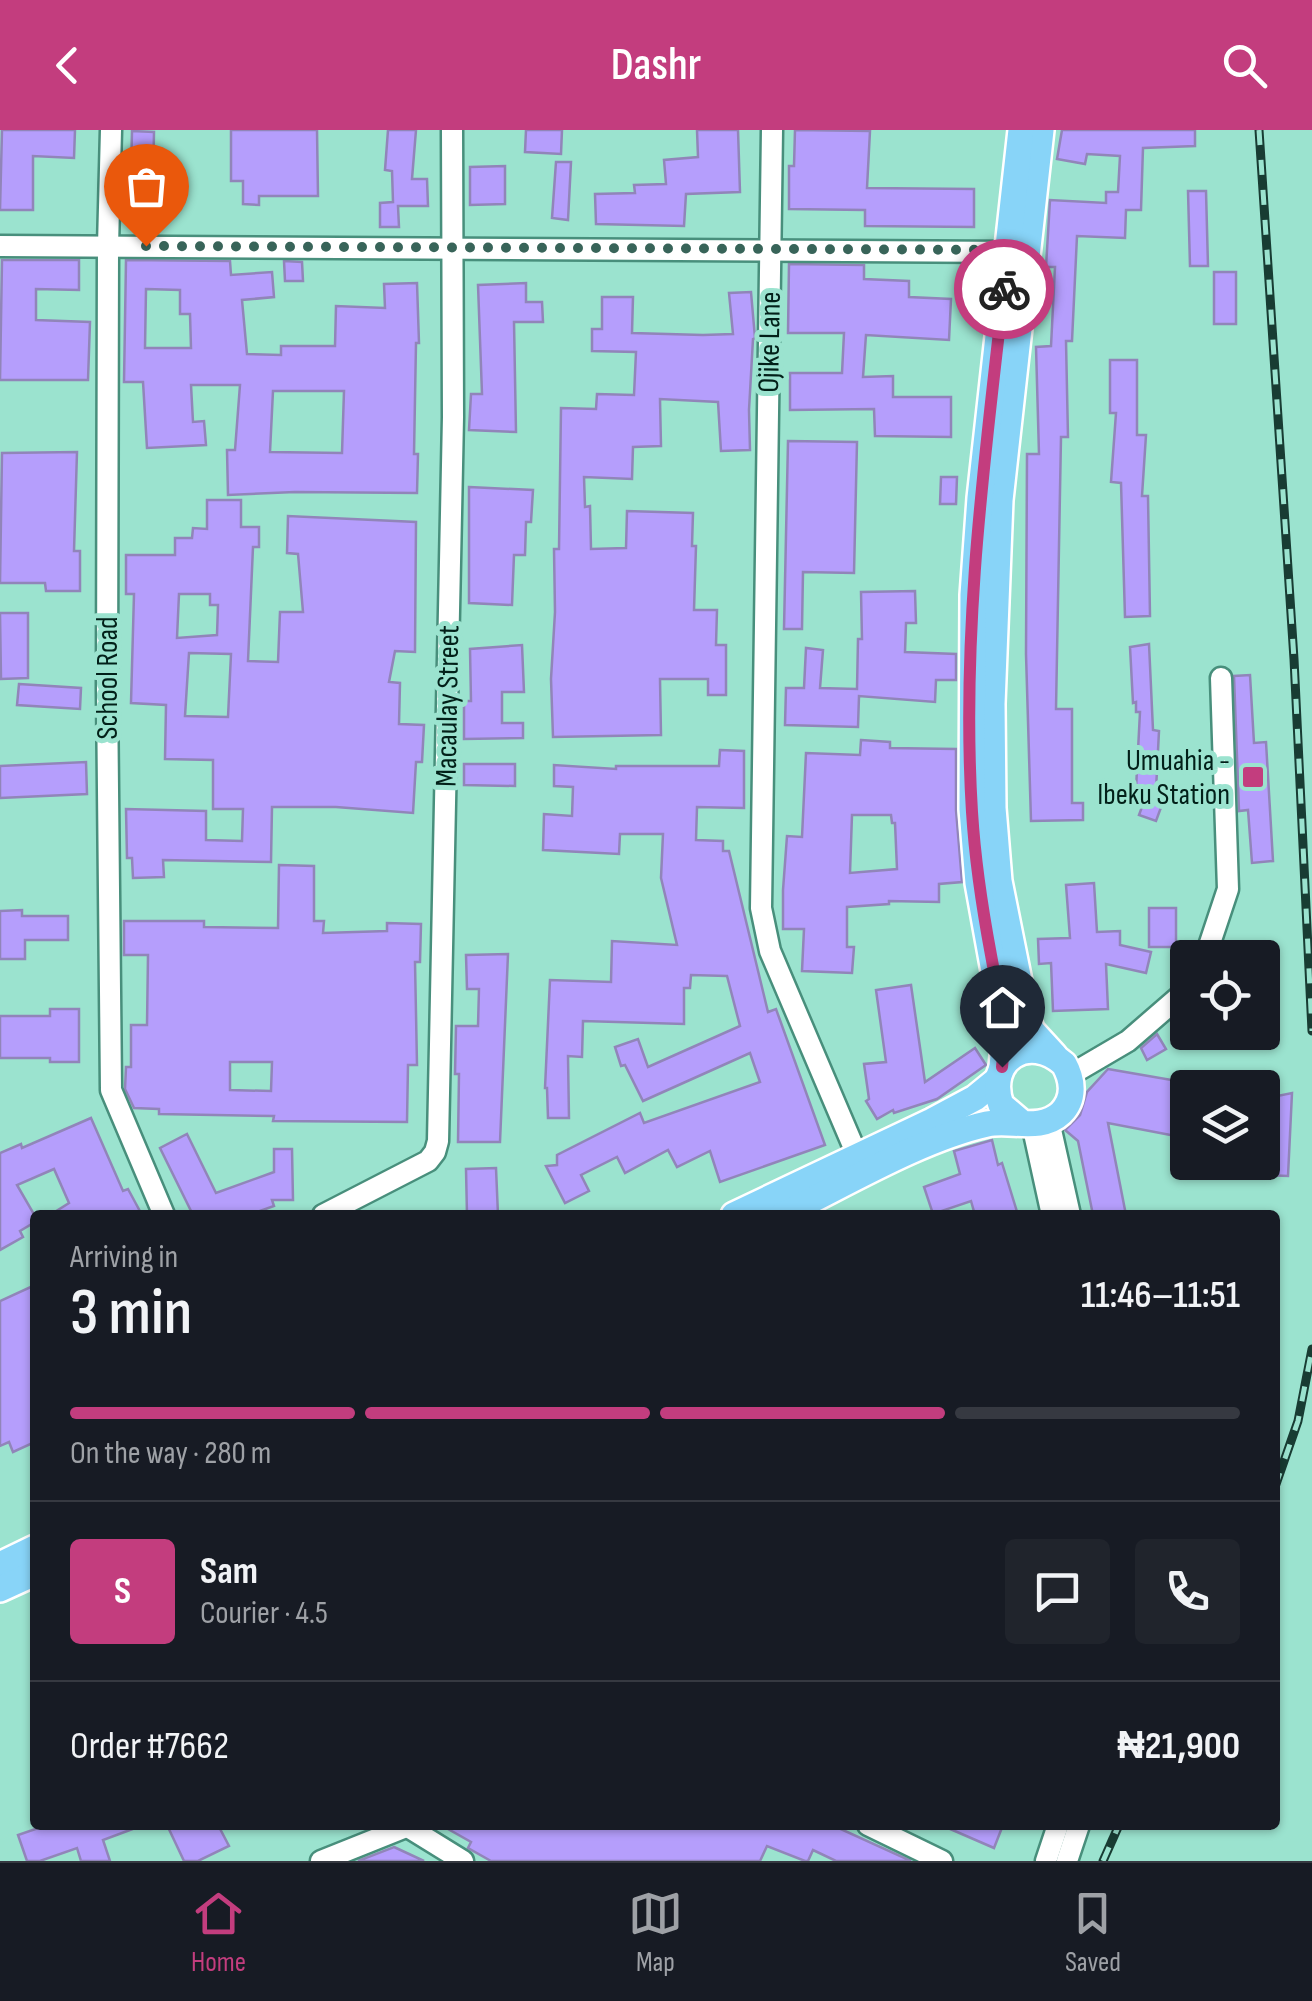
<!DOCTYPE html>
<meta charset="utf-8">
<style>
:root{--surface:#171b24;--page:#20242c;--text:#f1f3f6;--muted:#9ea1a6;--line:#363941;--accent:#c33d7e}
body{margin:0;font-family:"Sofia Sans Condensed",sans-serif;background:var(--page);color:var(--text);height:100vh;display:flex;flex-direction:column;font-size:38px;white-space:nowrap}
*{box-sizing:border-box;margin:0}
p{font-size:32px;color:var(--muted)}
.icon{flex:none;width:55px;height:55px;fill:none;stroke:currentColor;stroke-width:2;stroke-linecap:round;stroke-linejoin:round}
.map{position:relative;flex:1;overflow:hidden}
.drawer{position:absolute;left:30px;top:1080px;width:1250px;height:620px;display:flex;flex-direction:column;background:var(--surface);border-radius:10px;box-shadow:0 2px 8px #0004}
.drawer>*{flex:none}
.buttons{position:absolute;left:1170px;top:810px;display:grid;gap:20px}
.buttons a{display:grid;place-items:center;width:110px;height:110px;border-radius:10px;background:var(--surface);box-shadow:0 2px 8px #0004;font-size:50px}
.pin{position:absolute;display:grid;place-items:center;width:85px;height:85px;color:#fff;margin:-102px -42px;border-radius:50% 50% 50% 0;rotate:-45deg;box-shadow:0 0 10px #0007}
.pin .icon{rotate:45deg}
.courier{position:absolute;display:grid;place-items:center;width:100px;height:100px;margin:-50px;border:8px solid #c33d7e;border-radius:50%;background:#fff;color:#222;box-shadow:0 2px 12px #0007}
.headline em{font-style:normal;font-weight:600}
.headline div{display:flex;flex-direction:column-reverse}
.headline{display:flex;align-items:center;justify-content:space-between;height:170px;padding:0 40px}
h1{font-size:65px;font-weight:600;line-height:75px}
.bar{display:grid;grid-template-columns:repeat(4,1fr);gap:15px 10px;align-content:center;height:120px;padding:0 40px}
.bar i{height:12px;border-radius:8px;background:var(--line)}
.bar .selected{background:var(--accent)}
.bar p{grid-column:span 4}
.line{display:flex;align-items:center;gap:25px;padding:0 40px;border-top:2px solid var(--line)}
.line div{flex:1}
.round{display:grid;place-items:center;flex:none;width:105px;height:105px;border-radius:10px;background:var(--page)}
header{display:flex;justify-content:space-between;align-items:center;height:130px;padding:0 40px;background:var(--accent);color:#fff;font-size:45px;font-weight:600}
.dock{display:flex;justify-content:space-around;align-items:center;height:140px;border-top:2px solid var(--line);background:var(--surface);font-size:28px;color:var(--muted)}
.dock a{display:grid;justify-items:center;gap:5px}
.dock .selected{color:var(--accent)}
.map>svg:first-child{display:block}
.building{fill:#b59efc;stroke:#9185b9;stroke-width:2.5;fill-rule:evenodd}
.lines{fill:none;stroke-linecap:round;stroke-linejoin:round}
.minor-casing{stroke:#488f7c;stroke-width:25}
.major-casing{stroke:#fff;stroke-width:30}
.minor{stroke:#fff;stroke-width:20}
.major{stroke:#88d4f8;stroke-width:25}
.rail-casing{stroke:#183c33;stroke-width:9}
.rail{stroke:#9be3cf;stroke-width:5;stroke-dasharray:15;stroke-linecap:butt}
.done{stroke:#386459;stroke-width:10;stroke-dasharray:0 18}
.route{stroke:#c33d7e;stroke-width:12}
.poi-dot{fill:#c33d7e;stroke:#9be3cf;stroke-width:4}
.labels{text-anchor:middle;stroke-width:10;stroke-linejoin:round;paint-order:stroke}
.street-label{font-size:30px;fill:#022019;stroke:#9be3cf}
.poi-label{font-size:30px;fill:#022019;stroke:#9be3cf;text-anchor:end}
</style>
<header><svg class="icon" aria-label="back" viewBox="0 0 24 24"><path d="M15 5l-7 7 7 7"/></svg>Dashr<svg class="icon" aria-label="search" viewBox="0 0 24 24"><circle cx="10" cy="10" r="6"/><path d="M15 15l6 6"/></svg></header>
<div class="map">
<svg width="1312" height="1731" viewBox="0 0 1312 1731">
<rect width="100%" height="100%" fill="#9be3cf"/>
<g class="building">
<polygon points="2,0 75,0 74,28 33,26 33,80 0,80"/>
<polygon points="231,0 317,0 318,66 259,66 259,75 243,74 243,51 231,51"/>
<polygon points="388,0 416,0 412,49 427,49 428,76 398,76 399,97 380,97 380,73 393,72 392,41 385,40"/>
<polygon points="526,0 562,0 561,24 525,22"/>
<polygon points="697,0 738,0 740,62 686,64 684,96 596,94 595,64 635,63 634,55 666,54 664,30 698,27"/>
<polygon points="795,0 870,1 867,58 974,59 974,97 865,96 865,80 789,79 789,36 794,36"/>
<polygon points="1062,0 1195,0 1195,16 1143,18 1141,80 1126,80 1125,108 1077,106 1072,211 1066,211 1068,307 1061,307 1056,579 1072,579 1072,673 1083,673 1083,690 1031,691 1026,524 1027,324 1039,324 1036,217 1051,216 1055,137 1046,137 1050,70 1106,73 1106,62 1118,62 1120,26 1087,24 1085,34 1057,29"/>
<polygon points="132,1 154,2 153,52 171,52 169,86 130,85"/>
<polygon points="556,32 571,32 568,90 552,88"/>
<polygon points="505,36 505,74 470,75 470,37"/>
<polygon points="1188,61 1206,61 1208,136 1190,136"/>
<polygon points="2,130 79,130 79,160 36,159 36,190 90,192 88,250 0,250"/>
<path d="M126 130 230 131 231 145 272 142 274 167 242 170 247 224 281 225V216H335L336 176 385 178 384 154 417 153 419 213H416L414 324H418L417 363 295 362 228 365 227 320H235L240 255H191L193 292 204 291 206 315 147 318 143 252H124ZM146 159 180 160V184H190L191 218H145ZM273 261H344L342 323 270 322Z"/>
<polygon points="284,131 302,132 303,151 285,151"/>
<polygon points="789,134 864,135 864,149 909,151 909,167 951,169 949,210 866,205 863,247 893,246 893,267 951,267 951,307 875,306 874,279 790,280 790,243 842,243 844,203 788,203"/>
<rect x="1214" y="142" width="22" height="52"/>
<polygon points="526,153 526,172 542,172 543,192 514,192 516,302 469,300 471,264 482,264 478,155"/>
<polygon points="751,162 755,208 753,209 749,280 750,320 721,321 718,272 660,269 661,316 633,317 632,349 584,347 585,377 590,376 591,419 626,418 627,381 693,383 692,416 696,416 694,480 717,480 716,515 726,515 726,565 708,565 708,549 660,549 661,605 553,607 551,549 555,482 554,419 559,419 561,278 596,279 597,264 634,265 636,222 592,221 592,199 602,199 602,167 633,167 632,203 703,205 733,204 729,163"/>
<polygon points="1110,230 1137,230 1137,305 1146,305 1142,366 1148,366 1150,486 1125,487 1121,353 1111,352 1116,283 1110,283"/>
<polygon points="788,311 857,312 854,443 803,442 802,499 784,499"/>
<polygon points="77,322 74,421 80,421 80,461 46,461 45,453 0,453 2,323"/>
<polygon points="941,347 957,347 956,374 940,374"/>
<polygon points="469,357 533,360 531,392 526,392 525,425 514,425 512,475 469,473"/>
<path d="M207 370H241V397H259V417H253L248 531 278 532 280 482H303L298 424 287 423 288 386 416 392 415 522 395 521 389 552 400 553 399 594 424 595 422 632H416L413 683 336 677H272L271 732 163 730 164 747 133 748 132 728H127L126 679 206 681V710L242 711 243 679H213V630L165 629 166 575 131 573 134 464H126V425H175V408H192L193 398 207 399ZM179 464H210V475H218L217 505 177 508ZM189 523 231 524 228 587 185 586Z"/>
<polygon points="915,461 916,493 906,493 905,522 956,524 956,550 936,550 935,572 859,566 858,597 785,595 786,558 804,558 806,518 823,520 820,558 857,559 858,509 862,509 861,462"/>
<polygon points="0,483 28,483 28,548 1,549"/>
<polygon points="1149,514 1153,600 1159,601 1156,660 1136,659 1140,582 1136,582 1136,572 1133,573 1130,517"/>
<polygon points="522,515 524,562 502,562 502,593 523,593 523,608 464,609 464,571 471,571 470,519"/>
<polygon points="1250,545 1254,613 1266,612 1273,731 1252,733 1248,680 1239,681 1234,546"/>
<polygon points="19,554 81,558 80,579 17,575"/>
<path d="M861 610 890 612V618L956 619V680L962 752 939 754V772L889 771V774L847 777V817H854L852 843 802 841 804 799H783V760L787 706 802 707 806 623 860 625ZM852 685H891L892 693H895L897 739 850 743Z"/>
<polygon points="720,620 744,621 744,678 697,677 696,710 723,711 723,721 729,721 768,882 776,879 825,1015 720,1052 710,1021 677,1037 668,1020 625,1043 617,1027 581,1045 589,1061 565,1073 546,1036 557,1035 557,1025 640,983 644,993 760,952 750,923 643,971 625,935 621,936 615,917 638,909 648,937 740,896 727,846 691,845 690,858 684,858 684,894 583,891 582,927 568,926 569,988 548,988 547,958 545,958 550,850 611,852 612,811 677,815 661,748 663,704 620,704 619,724 543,720 544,684 572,686 573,657 554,656 554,635 616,639 616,636 719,636"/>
<polygon points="86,632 87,664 0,668 0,636"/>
<polygon points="464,634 515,634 515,656 464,655"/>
<polygon points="1146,666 1163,672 1156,691 1139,685"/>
<path d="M279 735 314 736V791H324L323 803 387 801V793L421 794 420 832H415L417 935H408L407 992 273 991 274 986 159 984V979L134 978 125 959 126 937H131V895H147L148 825H124V791H204V797L278 798ZM230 932H272L271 961 230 960Z"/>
<polygon points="1094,753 1097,802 1120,801 1120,815 1151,822 1146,843 1106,834 1108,879 1053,881 1051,833 1039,834 1038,809 1070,808 1066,755"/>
<rect x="1149" y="778" width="27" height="39"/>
<polygon points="22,780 22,786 68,786 68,810 25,810 25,829 0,829 0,781"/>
<polygon points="508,824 500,1012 458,1012 459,944 455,944 456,896 478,896 479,859 467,859 466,825"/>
<polygon points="911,855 925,952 975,918 986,935 937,969 894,983 893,980 877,989 866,971 869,969 864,934 886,932 876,860"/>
<polygon points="50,879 79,879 79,932 50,932 50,928 0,928 0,886 50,886"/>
<polygon points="1157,904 1166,919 1147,930 1141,918"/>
<polygon points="1108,939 1189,953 1181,1007 1108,993 1126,1085 1093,1085 1078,1011 1065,1000 1080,985 1087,962"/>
<polygon points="1292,963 1288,1046 1262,1045 1262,969"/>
<polygon points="91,988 123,1061 128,1059 142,1085 50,1085 69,1073 54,1039 17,1055 35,1086 35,1092 20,1101 23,1107 0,1120 0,1023 21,1014 22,1018"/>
<polygon points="187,1004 216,1063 274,1042 274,1019 292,1019 293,1070 272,1070 274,1076 249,1085 193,1085 160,1018"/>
<polygon points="992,1010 998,1035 1002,1033 1018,1085 975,1085 971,1071 933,1084 924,1057 960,1044 954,1021"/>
<polygon points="496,1038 498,1085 467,1085 466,1039"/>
<polygon points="35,1155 35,1312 13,1322 9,1312 0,1316 0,1171"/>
<polygon points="47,1695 137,1695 138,1697 103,1710 110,1731 81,1731 77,1718 40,1731 27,1731 18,1705"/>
<polygon points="167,1695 218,1695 229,1716 198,1731 184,1731"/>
<polygon points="441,1695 832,1695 911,1731 836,1731 813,1720 808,1731 805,1731 767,1716 760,1731 491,1731 468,1718 471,1712"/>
<polygon points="941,1695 1003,1695 994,1718"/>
<polygon points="394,1717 424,1731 358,1731"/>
</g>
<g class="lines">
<defs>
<g id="minor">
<polyline points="111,0 108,116 107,560 111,960 164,1085"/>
<polyline points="772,0 761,778 770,821 857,1025"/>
<polyline points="0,116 1023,122"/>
<polyline points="1205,828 1228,759 1221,548"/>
<polyline points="1070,945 1128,911 1188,859"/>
<polyline points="1049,991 1070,1085"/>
<polyline points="1032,994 1052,1085"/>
<polyline points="323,1085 428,1031 435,1022 438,1011 453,287 452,0"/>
<polyline points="868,1695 942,1731"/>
<polyline points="408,1697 463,1731"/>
<polyline points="321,1731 411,1695"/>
<polyline points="1046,1731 1058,1695"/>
<polyline points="1067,1731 1079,1695"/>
</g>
<g id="major">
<polyline points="1041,0 1000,370 992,574 993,678 999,751 1026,886 1032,901 1054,925"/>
<polyline points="1002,937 1005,902 978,753 972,679 973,465 980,368 1021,0"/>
<polyline points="734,1085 932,991 975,968 997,950"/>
<path d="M782 1085C844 1055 920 1009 987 994 1011 989 1041 1002 1061 983 1075 969 1073 950 1064 934 1029 902 985 930 1001 975L1021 992"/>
<polyline points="0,1435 35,1418"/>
<polyline points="0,1459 35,1443"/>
</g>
</defs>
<use href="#minor" class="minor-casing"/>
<use href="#major" class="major-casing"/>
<use href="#minor" class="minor"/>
<use href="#major" class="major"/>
<defs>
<g id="rail">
<polyline points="1259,0 1294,529 1312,901"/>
<polyline points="1275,1357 1298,1291 1312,1219"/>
<polyline points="1103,1731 1119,1695"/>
</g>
</defs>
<use href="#rail" class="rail-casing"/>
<use href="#rail" class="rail"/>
</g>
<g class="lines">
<polyline class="done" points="146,116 1008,120 1004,159"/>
<path class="route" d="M1002 937C1007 898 998 864 991 825 982 777 975 730 972 682 961 507 984 332 1004 159"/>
</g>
<rect class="poi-dot" x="1241" y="635" width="24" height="24" rx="5"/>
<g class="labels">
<g class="street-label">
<text transform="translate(769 212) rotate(-89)" y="10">Ojike Lane</text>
<text transform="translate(107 548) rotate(-90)" y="10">School Road</text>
<text transform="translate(447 576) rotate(-89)" y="10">Macaulay Street</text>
</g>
<g class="poi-label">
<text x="1230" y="640">Umuahia -<tspan x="1230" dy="34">Ibeku Station</tspan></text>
</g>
</g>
</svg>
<div class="buttons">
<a><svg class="icon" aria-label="locate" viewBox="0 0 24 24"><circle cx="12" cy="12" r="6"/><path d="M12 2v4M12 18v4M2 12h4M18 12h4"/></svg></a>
<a><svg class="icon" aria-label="layers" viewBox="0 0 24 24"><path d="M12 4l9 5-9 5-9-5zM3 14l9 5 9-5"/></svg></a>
</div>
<div class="pin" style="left:146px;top:116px;background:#ea580c"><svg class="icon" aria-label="bag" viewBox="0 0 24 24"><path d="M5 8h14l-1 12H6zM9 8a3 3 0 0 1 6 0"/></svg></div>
<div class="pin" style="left:1002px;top:937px;background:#1f2937"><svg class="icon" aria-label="home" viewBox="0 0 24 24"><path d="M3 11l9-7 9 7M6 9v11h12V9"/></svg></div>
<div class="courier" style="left:1004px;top:159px"><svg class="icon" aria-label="bike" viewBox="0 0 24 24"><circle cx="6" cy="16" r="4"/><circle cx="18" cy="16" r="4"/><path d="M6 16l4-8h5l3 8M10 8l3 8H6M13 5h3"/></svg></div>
<section class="drawer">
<div class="headline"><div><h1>3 min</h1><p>Arriving in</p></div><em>11:46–11:51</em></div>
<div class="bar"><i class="selected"></i><i class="selected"></i><i class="selected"></i><i></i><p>On the way · 280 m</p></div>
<div class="line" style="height:180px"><b class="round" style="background:var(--accent);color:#fff">S</b><div><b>Sam</b><p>Courier · 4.5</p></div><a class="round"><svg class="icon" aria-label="chat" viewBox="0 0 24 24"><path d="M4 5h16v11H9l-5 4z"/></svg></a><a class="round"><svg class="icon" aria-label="phone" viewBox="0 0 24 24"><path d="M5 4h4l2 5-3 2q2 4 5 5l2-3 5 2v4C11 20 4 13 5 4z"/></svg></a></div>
<div class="line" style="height:130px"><div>Order #7662</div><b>₦21,900</b></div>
</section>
</div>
<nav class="dock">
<a class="selected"><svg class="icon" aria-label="home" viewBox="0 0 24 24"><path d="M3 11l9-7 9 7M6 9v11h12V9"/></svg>Home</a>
<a><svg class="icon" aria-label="map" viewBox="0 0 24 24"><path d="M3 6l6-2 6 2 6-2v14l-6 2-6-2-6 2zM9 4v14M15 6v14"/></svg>Map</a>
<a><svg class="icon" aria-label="saved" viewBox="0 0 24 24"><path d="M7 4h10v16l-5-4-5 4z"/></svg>Saved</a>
</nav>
